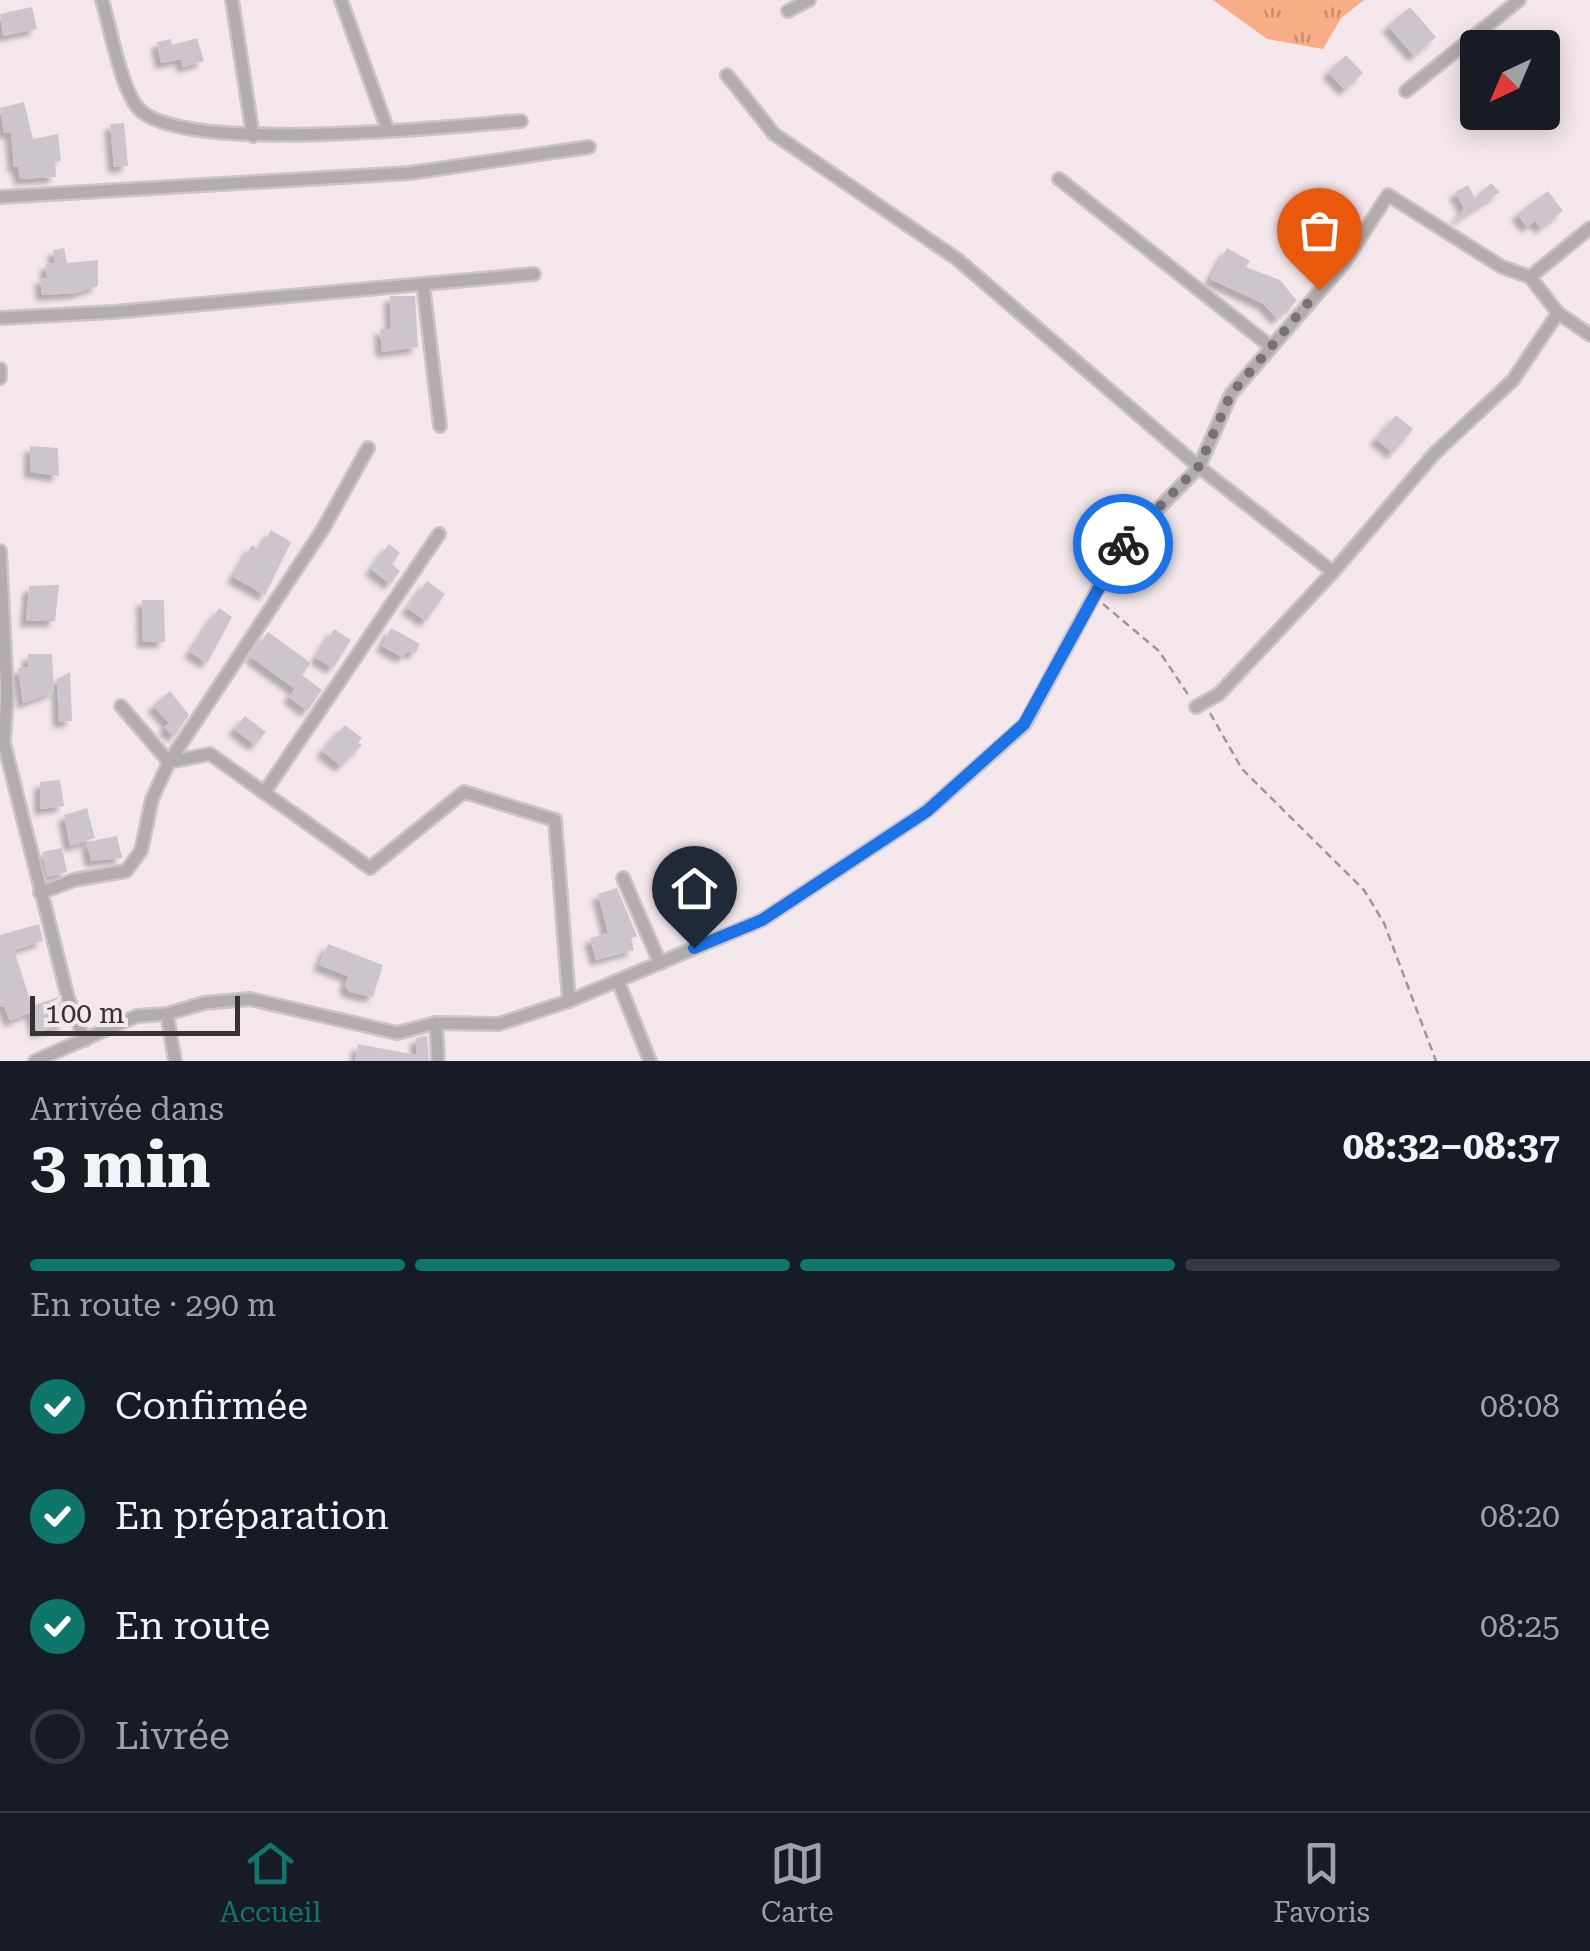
<!DOCTYPE html>
<html lang="fr">
<meta charset="utf-8">
<style>
:root{--surface:#171b24;--page:#20242c;--text:#f1f3f6;--muted:#9ea1a6;--line:#363941;--accent:#0f766e}
body{margin:0;font-family:"Roboto Serif",serif;background:var(--page);color:var(--text);height:100vh;display:flex;flex-direction:column;font-size:38px;white-space:nowrap}
*{box-sizing:border-box;margin:0}
p{font-size:32px;color:var(--muted)}
.icon{flex:none;width:55px;height:55px;fill:none;stroke:currentColor;stroke-width:2;stroke-linecap:round;stroke-linejoin:round}
.map{position:relative;height:1061px;overflow:hidden}
.sheet{display:flex;flex-direction:column;background:var(--surface);flex:1}
.sheet>*{flex:none}
.needle{width:65px;rotate:224deg}
.fabs{position:absolute;left:1460px;top:30px;display:grid;gap:20px}
.fabs a{display:grid;place-items:center;width:100px;height:100px;border-radius:10px;background:var(--surface);box-shadow:0 5px 25px #0003;font-size:50px}
.scale{position:absolute;left:30px;bottom:25px;width:210px;box-sizing:border-box;padding-left:10px;border:5px solid #363234;border-top:0;font-size:28px;line-height:35px;white-space:nowrap;color:#363234;-webkit-text-stroke:8px #f3e7ec;paint-order:stroke}
.pin{position:absolute;display:grid;place-items:center;width:85px;height:85px;color:#fff;margin:-102px -42px;border-radius:50% 50% 50% 0;rotate:-45deg;box-shadow:0 0 10px #0007}
.pin .icon{rotate:45deg}
.courier{position:absolute;display:grid;place-items:center;width:100px;height:100px;margin:-50px;border:8px solid #1a73e8;border-radius:50%;background:#fff;color:#222;box-shadow:0 2px 12px #0007}
.overview em{font-style:normal;font-weight:700}
.overview div{display:flex;flex-direction:column-reverse}
.overview{display:flex;align-items:center;justify-content:space-between;height:170px;padding:0 30px}
h1{font-size:65px;font-weight:700;line-height:75px}
.bar{display:grid;grid-template-columns:repeat(4,1fr);gap:15px 10px;align-content:center;height:120px;padding:0 30px}
.bar i{height:12px;border-radius:8px;background:var(--line)}
.bar .on{background:var(--accent)}
.bar p{grid-column:span 4}
ol{padding:0 30px;list-style:none}
li{display:flex;align-items:center;gap:30px;height:110px}
li p{margin-inline-start:auto}
li .icon{padding:10px;border-radius:50%;background:var(--accent);color:#fff;stroke-width:4}
li:last-child{color:var(--muted)}
li i{width:55px;height:55px;border:5px solid var(--line);border-radius:50%}
.tabs{display:flex;justify-content:space-around;align-items:center;height:140px;border-top:2px solid var(--line);background:var(--surface);font-size:28px;color:var(--muted)}
.tabs a{display:grid;justify-items:center;gap:5px}
.tabs .on{color:var(--accent)}
.map>svg:first-child{display:block}
.grass{fill:url(#grass-tufts)}
.building{fill:#ccc5ce;filter:url(#shadow)}
.lines{fill:none;stroke-linecap:round;stroke-linejoin:round}
.minor-casing{stroke:#cdc3c7;stroke-width:16}
.path{stroke:#9e9699;stroke-width:2.5;stroke-dasharray:8 5;stroke-linecap:butt}
.minor{stroke:#b2adac;stroke-width:11}
.done{stroke:#787174;stroke-width:10;stroke-dasharray:0 18}
.route{stroke:#1a73e8;stroke-width:12}
</style>
<div class="map">
<svg width="1590" height="1061" viewBox="0 0 1590 1061">
<defs>
<pattern id="grass-tufts" width="24" height="20" patternUnits="userSpaceOnUse" patternTransform="scale(2.5)"><rect width="24" height="20" fill="#f9ad86"/><path d="M3 7l-1-3M5 7V3M7 7l1-3M15 17l-1-3M17 17v-4M19 17l1-3" fill="none" stroke="#ca8d6e"/></pattern>
<filter id="shadow"><feDropShadow dx="-6" dy="6" stdDeviation="2.5" flood-color="#0004"/></filter>
</defs>
<rect width="100%" height="100%" fill="#f3e7ec"/>
<polygon class="grass" points="1213,0 1364,0 1341,18 1323,49 1267,39"/>
<g class="building">
<polygon points="32,7 37,29 3,36 0,14"/>
<polygon points="1410,7 1436,37 1414,56 1388,26"/>
<polygon points="197,38 204,61 183,67 181,59 161,63 157,42 171,39 172,45"/>
<polygon points="1346,55 1363,73 1345,90 1328,72"/>
<polygon points="24,102 33,139 58,134 61,161 55,162 56,177 20,179 18,167 14,167 11,132 4,133 0,108"/>
<polygon points="124,123 128,166 114,167 110,124"/>
<polygon points="1491,183 1500,192 1454,222 1464,208 1455,192 1468,185 1475,198"/>
<polygon points="1548,191 1563,211 1541,228 1535,221 1527,227 1517,214"/>
<polygon points="64,248 67,263 98,260 98,286 76,293 42,295 40,278 47,278 46,264 55,263 53,250"/>
<polygon points="1227,248 1250,261 1246,267 1280,280 1297,301 1277,319 1264,304 1210,279"/>
<polygon points="390,296 415,296 418,347 382,352 380,329 391,329"/>
<polygon points="1396,415 1413,429 1393,453 1376,439"/>
<polygon points="30,446 58,448 59,476 30,472"/>
<polygon points="271,530 291,542 265,595 233,577 252,545 259,550"/>
<polygon points="389,544 400,553 392,564 400,571 390,584 371,569"/>
<polygon points="427,581 445,594 426,621 407,608"/>
<polygon points="59,585 55,621 26,621 29,586"/>
<polygon points="142,600 164,600 165,642 143,642"/>
<polygon points="219,608 232,617 207,663 190,652"/>
<polygon points="391,628 420,644 415,654 409,651 402,657 382,646"/>
<polygon points="334,629 351,640 333,668 316,658"/>
<polygon points="268,632 311,663 302,675 322,690 307,711 289,697 295,689 251,657"/>
<polygon points="28,654 52,654 54,692 23,703 18,668 28,667"/>
<polygon points="70,672 72,721 59,722 57,679"/>
<polygon points="170,691 189,715 174,737 164,727 169,723 153,706"/>
<polygon points="245,716 266,732 255,745 234,729"/>
<polygon points="345,725 362,738 358,743 362,745 341,766 322,751"/>
<polygon points="60,780 64,806 40,809 40,782"/>
<polygon points="87,808 95,838 70,846 64,815"/>
<polygon points="117,836 122,858 91,861 87,842"/>
<polygon points="62,848 67,872 47,877 42,852"/>
<polygon points="617,888 637,936 631,938 634,950 596,960 590,938 608,933 598,894"/>
<polygon points="39,924 43,941 14,950 32,1006 58,997 66,1023 37,1033 31,1012 10,1021 4,1006 0,1007 0,935"/>
<polygon points="328,944 383,965 373,997 350,992 345,987 348,976 319,965"/>
<polygon points="423,1036 427,1036 429,1061 355,1061 358,1044 416,1055 416,1038"/>
</g>
<g class="lines">
<defs>
<g id="minor">
<path d="M102 0C110 27 121 88 138 108 179 156 454 126 521 121"/>
<polyline points="232,0 253,136"/>
<polyline points="341,0 387,128"/>
<polyline points="788,11 809,0"/>
<polyline points="727,75 774,134 957,259 1199,467 1333,572"/>
<polyline points="1406,91 1519,0"/>
<polyline points="1059,179 1270,346"/>
<polyline points="0,197 410,173 589,147"/>
<polyline points="1530,277 1558,313 1590,335"/>
<polyline points="423,284 534,274"/>
<polyline points="0,318 114,312 423,284 440,426"/>
<polyline points="0,369 0,378"/>
<polyline points="368,448 323,529 169,762 210,754 370,868 464,792 555,820 569,1001"/>
<polyline points="0,551 7,695 4,743 68,998 85,1040"/>
<polyline points="1196,707 1219,694 1333,572 1434,454 1513,380 1558,313"/>
<polyline points="266,790 439,534"/>
<polyline points="623,878 660,963"/>
<polyline points="40,893 74,880 126,871 141,851 152,799 169,762 121,706"/>
<polyline points="618,981 650,1061"/>
<polyline points="167,1014 175,1061"/>
<polyline points="436,1023 438,1061"/>
<polyline points="35,1061 137,1016 167,1014 204,1003 250,999 397,1033 436,1023 499,1024 569,1001 762,920 927,811 1025,724 1119,549 1199,467 1231,394 1344,263 1388,195 1502,267 1530,277 1590,228"/>
</g>
</defs>
<use href="#minor" class="minor-casing"/>
<g class="path">
<polyline points="1103,604 1159,651 1189,696"/>
<polyline points="1210,713 1242,769 1364,890 1384,923 1436,1061"/>
</g>
<use href="#minor" class="minor"/>
</g>
<g class="lines">
<polyline class="done" points="1123,544 1199,466 1231,394 1319,290"/>
<polyline class="route" points="694,948 762,920 927,811 1024,724 1123,544"/>
</g>
</svg>
<div class="fabs">
<a><svg class="needle" viewBox="-14 -14 28 28"><path d="M0-13l5 13h-10z" fill="#e53935"/><path d="M0 13l5-13h-10z" fill="#9ea1a6"/></svg></a>
</div>
<div class="scale">100 m</div>
<div class="pin" style="left:1319px;top:290px;background:#ea580c"><svg class="icon" aria-label="bag" viewBox="0 0 24 24"><path d="M5 8h14l-1 12H6zM9 8a3 3 0 0 1 6 0"/></svg></div>
<div class="pin" style="left:694px;top:948px;background:#1f2937"><svg class="icon" aria-label="home" viewBox="0 0 24 24"><path d="M3 11l9-7 9 7M6 9v11h12V9"/></svg></div>
<div class="courier" style="left:1123px;top:544px"><svg class="icon" aria-label="bike" viewBox="0 0 24 24"><circle cx="6" cy="16" r="4"/><circle cx="18" cy="16" r="4"/><path d="M6 16l4-8h5l3 8M10 8l3 8H6M13 5h3"/></svg></div>
</div>
<section class="sheet">
<div class="overview"><div><h1>3 min</h1><p>Arrivée dans</p></div><em>08:32–08:37</em></div>
<div class="bar"><i class="on"></i><i class="on"></i><i class="on"></i><i></i><p>En route · 290 m</p></div>
<ol>
<li><svg class="icon" aria-label="check" viewBox="0 0 24 24"><path d="M5 12l5 5 9-10"/></svg>Confirmée<p>08:08</p></li>
<li><svg class="icon" aria-label="check" viewBox="0 0 24 24"><path d="M5 12l5 5 9-10"/></svg>En préparation<p>08:20</p></li>
<li><svg class="icon" aria-label="check" viewBox="0 0 24 24"><path d="M5 12l5 5 9-10"/></svg>En route<p>08:25</p></li>
<li><i></i>Livrée</li>
</ol>
</section>
<nav class="tabs">
<a class="on"><svg class="icon" aria-label="home" viewBox="0 0 24 24"><path d="M3 11l9-7 9 7M6 9v11h12V9"/></svg>Accueil</a>
<a><svg class="icon" aria-label="map" viewBox="0 0 24 24"><path d="M3 6l6-2 6 2 6-2v14l-6 2-6-2-6 2zM9 4v14M15 6v14"/></svg>Carte</a>
<a><svg class="icon" aria-label="saved" viewBox="0 0 24 24"><path d="M7 4h10v16l-5-4-5 4z"/></svg>Favoris</a>
</nav>
